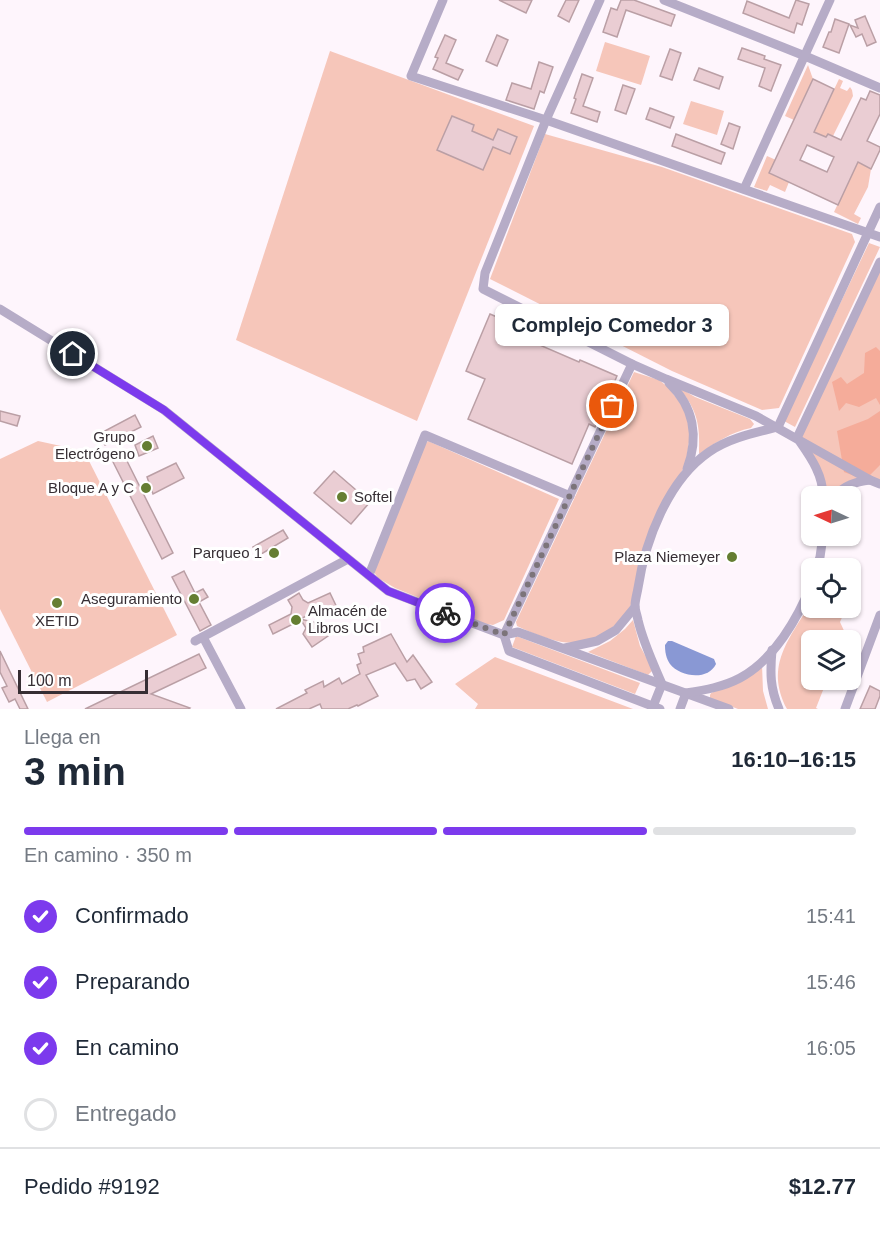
<!DOCTYPE html>
<html lang="es">
<meta charset="utf-8">
<style>
:root{--surface:#fff;--page:#f2f2f3;--text:#1f2937;--muted:#747a83;--line:#e0e1e3;--accent:#7c3aed}
body{margin:0;font-family:Helvetica,sans-serif;background:var(--page);color:var(--text);height:100vh;display:flex;flex-direction:column;font-size:22px;white-space:nowrap}
*{box-sizing:border-box;margin:0}
p{font-size:20px;color:var(--muted)}
.icon{flex:none;width:33px;height:33px;fill:none;stroke:currentColor;stroke-width:2;stroke-linecap:round;stroke-linejoin:round}
.map{position:relative;height:709px;overflow:hidden}
.panel{display:flex;flex-direction:column;background:var(--surface);flex:1}
.panel>*{flex:none}
.needle{width:39px;rotate:274deg}
.fabs{position:absolute;left:801px;top:486px;display:grid;gap:12px}
.fabs a{display:grid;place-items:center;width:60px;height:60px;border-radius:9px;background:var(--surface);box-shadow:0 2px 4px #0004;font-size:30px}
.scale{position:absolute;left:18px;bottom:15px;width:130px;box-sizing:border-box;padding-left:6px;border:3px solid #362e34;border-top:0;font-size:16px;line-height:21px;white-space:nowrap;color:#362e34;-webkit-text-stroke:4px #fff;paint-order:stroke}
.pin{position:absolute;display:grid;place-items:center;width:51px;height:51px;color:#fff;margin:-26px;border:3px solid #fff;border-radius:50%;box-shadow:0 2px 6px #0007}
.courier{position:absolute;display:grid;place-items:center;width:60px;height:60px;margin:-30px;border:4px solid #7c3aed;border-radius:50%;background:#fff;color:#222;box-shadow:0 2px 8px #0007}
.bubble{position:absolute;height:42px;border-radius:9px;background:var(--surface);box-shadow:0 2px 4px #0004;font-size:20px;font-weight:600;line-height:42px;text-align:center}
.overview em{font-style:normal;font-weight:600}
.overview div{display:flex;flex-direction:column-reverse}
.overview{display:flex;align-items:center;justify-content:space-between;height:102px;padding:0 24px}
h1{font-size:39px;font-weight:600;line-height:45px}
.bar{display:grid;grid-template-columns:repeat(4,1fr);gap:9px 6px;align-content:center;height:72px;padding:0 24px}
.bar i{height:8px;border-radius:4px;background:var(--line)}
.bar .selected{background:var(--accent)}
.bar p{grid-column:span 4}
.line{display:flex;align-items:center;gap:15px;padding:0 24px;border-top:2px solid var(--line)}
.line div{flex:1}
ol{padding:0 24px;list-style:none}
li{display:flex;align-items:center;gap:18px;height:66px}
li p{margin-inline-start:auto}
li .icon{padding:6px;border-radius:50%;background:var(--accent);color:#fff;stroke-width:4}
li:last-child{color:var(--muted)}
li i{width:33px;height:33px;border:3px solid var(--line);border-radius:50%}
.map>svg:first-child{display:block}
.green{fill:#f6c6ba}
.forest{fill:#f5ac9a}
.water{fill:#8998d4}
.building{fill:#eacdd3;stroke:#ba9fa5;stroke-width:1.5;fill-rule:evenodd}
.lines{fill:none;stroke-linecap:round;stroke-linejoin:round}
.minor{stroke:#b6acc7;stroke-width:9}
.done{stroke:#7c747a;stroke-width:6;stroke-dasharray:0 10.8}
.route{stroke:#7c3aed;stroke-width:8}
.poi-dot{fill:#657e32;stroke:#fff;stroke-width:2}
.labels{text-anchor:middle;stroke-width:6;stroke-linejoin:round;paint-order:stroke}
.poi-label{font-size:15px;fill:#362e34;stroke:#fff;text-anchor:end}
</style>
<div class="map">
<svg width="880" height="709" viewBox="0 0 880 709">
<rect width="100%" height="100%" fill="#fef5fc"/>
<g class="green">
<polygon points="605,42 650,56 641,85 596,71"/>
<polygon points="330,51 534,126 417,421 236,340"/>
<polygon points="808,65 813,79 794,120 785,116"/>
<polygon points="839,79 843,81 840,88 847,91 850,87 852,90 853,96 833,136 828,134 826,137 814,132"/>
<polygon points="691,101 724,111 717,135 683,124"/>
<polygon points="545,134 662,167 852,234 855,242 779,408 762,410 672,371 490,279"/>
<polygon points="767,156 776,160 789,182 785,192 770,185 767,191 754,187"/>
<polygon points="858,162 871,169 868,187 854,214 861,218 858,224 834,212"/>
<polygon points="869,243 880,247 795,427 784,421"/>
<polygon points="880,262 880,484 870,480 835,496 823,496 823,487 797,438"/>
<path d="M634 372 659 380 668 387 685 409 691 428 686 463 678 479 673 486 630 607C626 612 622 617 618 622 605 637 582 645 562 642 550 640 529 632 517 626L516 622Z"/>
<path d="M678 387 695 397 750 419 754 424 751 428C731 432 715 443 699 454 700 425 698 410 678 387Z"/>
<polygon points="38,441 84,451 177,635 47,702 0,609 0,459"/>
<polygon points="428,441 559,499 504,620 493,625 481,623 395,588 378,578 374,572 424,446"/>
<path d="M811 602 812 608H830L844 613 840 622 846 635 844 640H812V680H827L816 708 818 709H787C764 665 790 639 811 602Z"/>
<polygon points="633,620 640,646 651,666 652,671 648,675 588,652 610,641 625,629"/>
<polygon points="516,636 640,683 635,694 512,647"/>
<polygon points="495,657 633,709 475,709 478,704 455,684"/>
<polygon points="762,665 763,691 768,709 738,709 710,698 710,695 711,693 735,683"/>
</g>
<g class="forest">
<polygon points="876,347 880,351 880,405 876,398 859,407 846,403 839,411 832,382 841,377 847,384 864,373 865,353"/>
<polygon points="880,411 880,465 865,480 844,472 837,431 868,419"/>
</g>
<path class="water" d="M668 641H672L714 659 716 664C708 681 680 677 670 664 666 658 665 652 665 645Z"/>
<g class="building">
<polygon points="499,0 532,0 526,13"/>
<polygon points="566,0 579,0 569,22 558,16"/>
<polygon points="621,0 634,0 675,15 671,26 626,10 617,37 603,32 611,8 617,10"/>
<polygon points="796,0 809,4 802,25 797,23 794,33 743,13 747,1 789,18"/>
<polygon points="865,16 876,42 867,46 862,34 856,37 850,25 858,28 855,20"/>
<polygon points="835,19 849,24 839,53 823,47 829,32 831,32"/>
<polygon points="445,35 456,40 446,63 463,70 458,80 433,69 438,58 435,57"/>
<polygon points="497,35 508,40 497,66 486,61"/>
<polygon points="742,48 765,56 764,59 781,65 771,91 759,86 765,68 738,59"/>
<polygon points="670,49 681,53 672,80 660,76"/>
<polygon points="539,62 553,67 544,93 540,91 534,109 506,100 512,83 531,89"/>
<polygon points="699,68 723,77 719,89 694,80"/>
<polygon points="582,74 593,78 583,106 600,112 597,122 571,113 576,99 574,98"/>
<path d="M813 79 834 89 814 132 826 137 828 134 841 140 861 98 866 100 870 91 880 95V114L867 141 880 147V150L871 169 858 162 838 205 769 173ZM807 145 834 157 827 172 800 160Z"/>
<polygon points="623,85 635,89 626,114 615,110"/>
<polygon points="650,108 674,117 670,128 646,119"/>
<polygon points="452,116 474,125 472,131 493,140 498,129 517,137 510,154 493,147 483,170 437,150"/>
<polygon points="729,123 740,127 733,149 721,144"/>
<polygon points="676,134 725,153 721,164 672,146"/>
<polygon points="490,314 525,329 521,337 579,362 580,360 617,376 595,427 589,424 572,464 468,419 485,379 466,371"/>
<polygon points="0,411 20,416 17,426 0,421"/>
<polygon points="135,415 141,427 105,445 99,434"/>
<polygon points="153,436 158,448 139,456 135,445"/>
<polygon points="122,451 173,553 162,559 110,456"/>
<polygon points="176,463 184,478 153,494 147,477"/>
<polygon points="334,471 370,502 351,524 314,493"/>
<polygon points="283,530 288,538 258,556 253,547"/>
<polygon points="184,571 195,593 203,589 208,597 199,602 211,625 200,631 172,577"/>
<polygon points="299,593 303,600 308,603 330,593 340,614 332,618 326,607 300,619 321,624 328,636 312,647 303,634 306,628 301,620 273,634 269,625 291,614 292,607 288,600"/>
<polygon points="391,634 407,662 413,655 432,682 421,689 415,679 407,681 395,663 366,675 378,696 358,706 357,705 348,709 322,709 320,704 309,709 276,709 307,693 305,690 323,681 324,687 339,678 342,684 360,674 357,665 361,663 358,654 364,652 363,647"/>
<polygon points="0,651 28,709 20,709 15,699 9,702 2,688 7,686 0,672"/>
<polygon points="199,654 206,668 151,694 190,708 189,709 85,709"/>
<polygon points="870,686 880,691 880,696 875,709 860,709"/>
</g>
<g class="lines">
<g class="minor">
<polyline points="443,0 411,76 546,120 880,237"/>
<polyline points="600,0 546,120 485,273 483,289 632,364 666,379 756,416 870,480 880,484"/>
<polyline points="664,0 805,56 880,88"/>
<polyline points="744,189 830,0"/>
<polyline points="0,309 164,410 388,591 504,635 632,364"/>
<path d="M669 383C694 407 699 437 687 469"/>
<polyline points="778,427 880,207"/>
<polyline points="797,438 880,262"/>
<path d="M800 442C812 459 823 476 823 496"/>
<path d="M835 496C845 485 855 482 870 480"/>
<polyline points="816,568 820,557 823,536"/>
<polyline points="369,575 425,435 570,496"/>
<polyline points="203,637 241,709"/>
<polyline points="195,641 348,559"/>
<polyline points="565,648 597,641 616,630 635,607"/>
<path d="M772 650C770 673 770 688 779 709"/>
<path d="M652 709 662 684C653 663 643 642 638 620 637 615 635 610 635 606 635 600 637 594 638 588 645 541 668 480 709 452 729 438 754 433 778 427"/>
<polyline points="660,709 509,651 504,635 518,632 729,709"/>
<path d="M680 709 686 693C705 690 723 687 740 678 774 660 798 618 812 583"/>
<polyline points="845,709 880,615"/>
</g>
</g>
<g class="lines">
<polyline class="done" points="445,613 504,635 612,406"/>
<polyline class="route" points="73,354 164,410 388,591 445,613"/>
</g>
<g class="poi-dot">
<circle cx="147" cy="446" r="6"/>
<circle cx="146" cy="488" r="6"/>
<circle cx="342" cy="497" r="6"/>
<circle cx="274" cy="553" r="6"/>
<circle cx="732" cy="557" r="6"/>
<circle cx="194" cy="599" r="6"/>
<circle cx="57" cy="603" r="6"/>
<circle cx="296" cy="620" r="6"/>
</g>
<g class="labels">
<g class="poi-label">
<text x="135" y="442">Grupo<tspan x="135" dy="17">Electrógeno</tspan></text>
<text x="134" y="493">Bloque A y C</text>
<text x="354" y="502" text-anchor="start">Softel</text>
<text x="262" y="558">Parqueo 1</text>
<text x="720" y="562">Plaza Niemeyer</text>
<text x="182" y="604">Aseguramiento</text>
<text x="308" y="616" text-anchor="start">Almacén de<tspan x="308" dy="17">Libros UCI</tspan></text>
<text x="57" y="626" text-anchor="middle">XETID</text>
</g>
</g>
</svg>
<div class="fabs">
<a><svg class="needle" viewBox="-14 -14 28 28"><path d="M0-13l5 13h-10z" fill="#e53935"/><path d="M0 13l5-13h-10z" fill="#747a83"/></svg></a>
<a><svg class="icon" aria-label="locate" viewBox="0 0 24 24"><circle cx="12" cy="12" r="6"/><path d="M12 2v4M12 18v4M2 12h4M18 12h4"/></svg></a>
<a><svg class="icon" aria-label="layers" viewBox="0 0 24 24"><path d="M12 4l9 5-9 5-9-5zM3 14l9 5 9-5"/></svg></a>
</div>
<div class="scale">100 m</div>
<div class="pin" style="left:612px;top:406px;background:#ea580c"><svg class="icon" aria-label="bag" viewBox="0 0 24 24"><path d="M5 8h14l-1 12H6zM9 8a3 3 0 0 1 6 0"/></svg></div>
<div class="pin" style="left:73px;top:354px;background:#1f2937"><svg class="icon" aria-label="home" viewBox="0 0 24 24"><path d="M3 11l9-7 9 7M6 9v11h12V9"/></svg></div>
<div class="courier" style="left:445px;top:613px"><svg class="icon" aria-label="bike" viewBox="0 0 24 24"><circle cx="6" cy="16" r="4"/><circle cx="18" cy="16" r="4"/><path d="M6 16l4-8h5l3 8M10 8l3 8H6M13 5h3"/></svg></div>
<div class="bubble" style="left:495px;top:304px;width:234px">Complejo Comedor 3</div>
</div>
<section class="panel">
<div class="overview"><div><h1>3 min</h1><p>Llega en</p></div><em>16:10–16:15</em></div>
<div class="bar"><i class="selected"></i><i class="selected"></i><i class="selected"></i><i></i><p>En camino · 350 m</p></div>
<ol>
<li><svg class="icon" aria-label="check" viewBox="0 0 24 24"><path d="M5 12l5 5 9-10"/></svg>Confirmado<p>15:41</p></li>
<li><svg class="icon" aria-label="check" viewBox="0 0 24 24"><path d="M5 12l5 5 9-10"/></svg>Preparando<p>15:46</p></li>
<li><svg class="icon" aria-label="check" viewBox="0 0 24 24"><path d="M5 12l5 5 9-10"/></svg>En camino<p>16:05</p></li>
<li><i></i>Entregado</li>
</ol>
<div class="line" style="height:78px"><div>Pedido #9192</div><b>$12.77</b></div>
</section>
